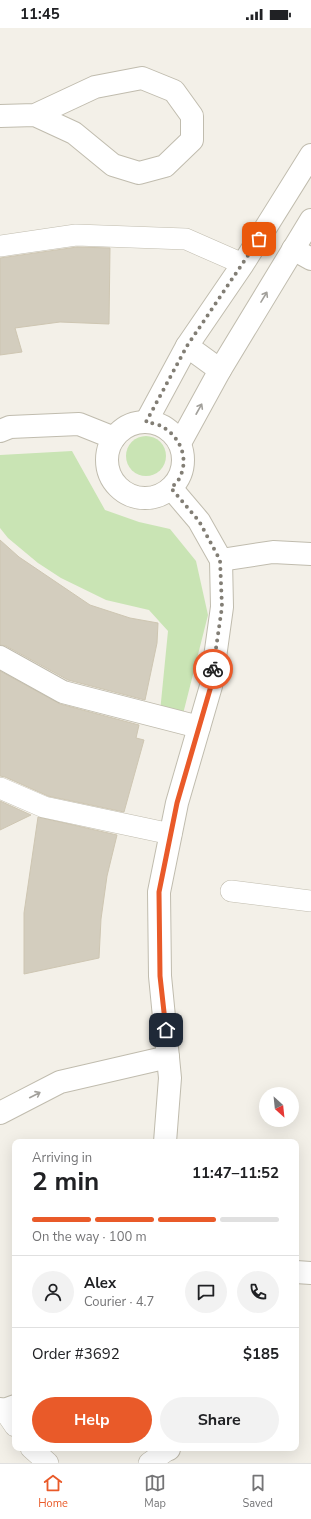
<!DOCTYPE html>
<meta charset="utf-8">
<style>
:root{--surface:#fff;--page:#f2f2f2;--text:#202124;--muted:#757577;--line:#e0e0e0;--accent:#e95a29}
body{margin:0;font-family:"Nunito Sans",sans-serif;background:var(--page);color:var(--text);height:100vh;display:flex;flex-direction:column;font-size:15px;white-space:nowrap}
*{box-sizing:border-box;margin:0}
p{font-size:13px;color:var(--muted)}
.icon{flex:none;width:22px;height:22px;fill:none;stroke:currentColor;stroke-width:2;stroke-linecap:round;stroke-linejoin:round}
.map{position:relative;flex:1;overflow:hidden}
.details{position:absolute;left:12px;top:1111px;width:287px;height:312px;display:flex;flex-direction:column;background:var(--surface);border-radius:8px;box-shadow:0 4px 16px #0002}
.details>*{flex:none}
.needle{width:26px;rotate:153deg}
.fabs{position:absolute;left:259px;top:1059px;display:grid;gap:8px}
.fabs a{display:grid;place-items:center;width:40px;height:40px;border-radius:50%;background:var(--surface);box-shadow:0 4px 16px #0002;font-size:20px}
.pin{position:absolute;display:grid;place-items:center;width:34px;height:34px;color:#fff;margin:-17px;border-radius:8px;box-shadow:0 2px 6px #0006}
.courier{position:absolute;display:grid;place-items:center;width:40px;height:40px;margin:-20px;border:3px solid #e95a29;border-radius:50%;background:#fff;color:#222;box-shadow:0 1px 5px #0007}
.overview em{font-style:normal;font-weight:700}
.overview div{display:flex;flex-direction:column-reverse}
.overview{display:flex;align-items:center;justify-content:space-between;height:68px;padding:0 20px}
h1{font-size:26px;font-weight:700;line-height:30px}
.bar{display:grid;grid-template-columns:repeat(4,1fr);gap:6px 4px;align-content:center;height:48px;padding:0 20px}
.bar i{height:5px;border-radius:3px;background:var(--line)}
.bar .on{background:var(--accent)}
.bar p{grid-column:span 4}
.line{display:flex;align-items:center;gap:10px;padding:0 20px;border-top:1px solid var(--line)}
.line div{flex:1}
.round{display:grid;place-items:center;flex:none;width:42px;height:42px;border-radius:21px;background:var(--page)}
.primary-button{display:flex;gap:8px;margin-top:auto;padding:8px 20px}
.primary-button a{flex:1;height:46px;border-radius:24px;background:var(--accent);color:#fff;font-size:16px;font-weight:700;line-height:46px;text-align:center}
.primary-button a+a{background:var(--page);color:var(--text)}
.status{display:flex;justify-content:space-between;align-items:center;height:28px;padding:0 20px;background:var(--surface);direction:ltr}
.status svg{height:11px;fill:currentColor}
.menu{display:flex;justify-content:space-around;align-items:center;height:56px;border-top:1px solid var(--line);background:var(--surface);font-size:11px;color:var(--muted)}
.menu a{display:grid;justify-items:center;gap:2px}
.menu .on{color:var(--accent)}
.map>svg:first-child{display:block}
.green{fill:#c9e4b4}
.building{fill:#d3cdbe;stroke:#cec6b2}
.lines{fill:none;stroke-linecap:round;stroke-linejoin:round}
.pedestrian-casing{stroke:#c0bcae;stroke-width:22}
.minor-casing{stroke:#c0bcae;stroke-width:24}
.pedestrian{stroke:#fff;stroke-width:21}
.minor{stroke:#fff;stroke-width:22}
.oneway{stroke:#a2a09b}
.done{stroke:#827e75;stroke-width:4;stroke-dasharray:0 7.2}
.route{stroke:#e95a29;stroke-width:5}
</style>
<div class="status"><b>11:45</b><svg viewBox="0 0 49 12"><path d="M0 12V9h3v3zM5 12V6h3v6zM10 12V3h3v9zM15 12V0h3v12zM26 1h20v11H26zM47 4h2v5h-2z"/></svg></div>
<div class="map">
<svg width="311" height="1435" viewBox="0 0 311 1435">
<rect width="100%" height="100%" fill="#f3f0e8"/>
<g class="green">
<circle cx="146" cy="428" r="20"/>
<polygon points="72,423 105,482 139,494 170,501 196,533 208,587 183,686 160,684 168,603 149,582 106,572 61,550 38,535 8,510 0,500 0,427"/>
</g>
<g class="building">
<polygon points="77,219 110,220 109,296 60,294 15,300 22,324 0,327 0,230"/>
<polygon points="0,512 19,529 90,577 130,590 158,595 157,615 145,672 68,652 6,618 0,617"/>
<polygon points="0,643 60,676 139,697 136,710 144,712 124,784 48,768 5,749 0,748"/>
<polygon points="0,773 31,787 0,802"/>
<polygon points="38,789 117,807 107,848 101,891 99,930 24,946 24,885"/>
</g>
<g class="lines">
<defs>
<g id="pedestrian">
<polyline points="0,218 76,207 186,211 243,236"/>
<polyline points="0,760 44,779 171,806"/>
<polyline points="231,863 311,873"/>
<polyline points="4,1382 15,1398"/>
<polyline points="31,1420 48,1435"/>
<polyline points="149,1435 169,1421"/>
</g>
<g id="minor">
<polyline points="0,88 35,87 95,59 142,50 174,63 192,88 192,112 165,138 139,145 113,137 74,105 35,87"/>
<polyline points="293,221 311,231"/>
<polyline points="187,318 220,342"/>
<circle cx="145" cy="432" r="38"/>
<polyline points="146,394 187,318 243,236 311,127"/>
<polyline points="0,403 10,399 79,396 114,410"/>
<polyline points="180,415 220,342 311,192"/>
<polyline points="221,532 273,524 311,526"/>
<polyline points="0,629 63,664 199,699"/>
<polyline points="0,1085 60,1054 168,1029"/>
<polyline points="165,1114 170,1050 160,948 159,864 177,775 211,658 222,579 221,532 199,493 171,460"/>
<polyline points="296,1244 311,1245"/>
<polyline points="0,1381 4,1382 15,1378"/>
<polyline points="168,1420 169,1421"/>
</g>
</defs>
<use href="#pedestrian" class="pedestrian-casing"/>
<use href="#minor" class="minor-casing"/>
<use href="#pedestrian" class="pedestrian"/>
<use href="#minor" class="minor"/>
</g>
<defs><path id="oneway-shaft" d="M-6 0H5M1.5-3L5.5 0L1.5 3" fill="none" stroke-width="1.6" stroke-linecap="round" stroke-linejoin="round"/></defs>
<g class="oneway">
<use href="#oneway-shaft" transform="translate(264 269) rotate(-59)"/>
<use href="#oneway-shaft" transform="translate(199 381) rotate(-61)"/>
<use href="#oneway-shaft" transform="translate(35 1067) rotate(-27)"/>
</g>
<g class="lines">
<path class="done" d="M213 641 222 579 220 532 199 493 171 460C174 457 177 454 179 451 190 431 180 408 161 398 157 396 151 395 146 394L187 318 259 211"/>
<polyline class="route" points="166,1002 160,948 159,864 177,775 211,658 213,641"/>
</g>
</svg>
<div class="fabs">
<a><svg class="needle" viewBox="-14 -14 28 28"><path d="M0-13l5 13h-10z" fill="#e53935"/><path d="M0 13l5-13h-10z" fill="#757577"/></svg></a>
</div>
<div class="pin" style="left:259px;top:211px;background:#ea580c"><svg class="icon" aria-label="bag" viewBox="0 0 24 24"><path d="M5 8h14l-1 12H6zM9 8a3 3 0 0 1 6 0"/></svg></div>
<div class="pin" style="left:166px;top:1002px;background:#1f2937"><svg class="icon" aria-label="home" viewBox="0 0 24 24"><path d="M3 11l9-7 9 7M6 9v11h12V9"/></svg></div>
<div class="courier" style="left:213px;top:641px"><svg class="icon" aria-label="bike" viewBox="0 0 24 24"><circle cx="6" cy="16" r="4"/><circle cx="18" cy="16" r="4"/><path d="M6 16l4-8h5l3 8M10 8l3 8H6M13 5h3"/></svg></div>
<section class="details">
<div class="overview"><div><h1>2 min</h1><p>Arriving in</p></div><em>11:47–11:52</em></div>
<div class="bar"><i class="on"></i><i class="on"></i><i class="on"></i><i></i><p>On the way · 100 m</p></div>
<div class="line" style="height:72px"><a class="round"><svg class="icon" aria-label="person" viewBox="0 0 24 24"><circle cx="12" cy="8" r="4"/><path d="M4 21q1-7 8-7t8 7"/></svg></a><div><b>Alex</b><p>Courier · 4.7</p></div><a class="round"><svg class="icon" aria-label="chat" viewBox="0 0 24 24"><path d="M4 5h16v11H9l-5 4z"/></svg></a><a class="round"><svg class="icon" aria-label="phone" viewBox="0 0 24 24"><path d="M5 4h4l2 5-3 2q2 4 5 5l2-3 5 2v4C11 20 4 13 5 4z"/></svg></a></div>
<div class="line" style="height:52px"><div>Order #3692</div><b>$185</b></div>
<div class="primary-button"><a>Help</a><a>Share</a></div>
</section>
</div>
<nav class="menu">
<a class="on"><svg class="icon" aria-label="home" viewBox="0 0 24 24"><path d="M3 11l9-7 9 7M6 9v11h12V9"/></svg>Home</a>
<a><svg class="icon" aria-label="map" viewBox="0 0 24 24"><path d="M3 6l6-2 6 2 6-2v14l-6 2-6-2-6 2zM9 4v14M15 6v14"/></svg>Map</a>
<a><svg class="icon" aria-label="saved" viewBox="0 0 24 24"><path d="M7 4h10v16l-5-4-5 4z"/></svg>Saved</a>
</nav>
